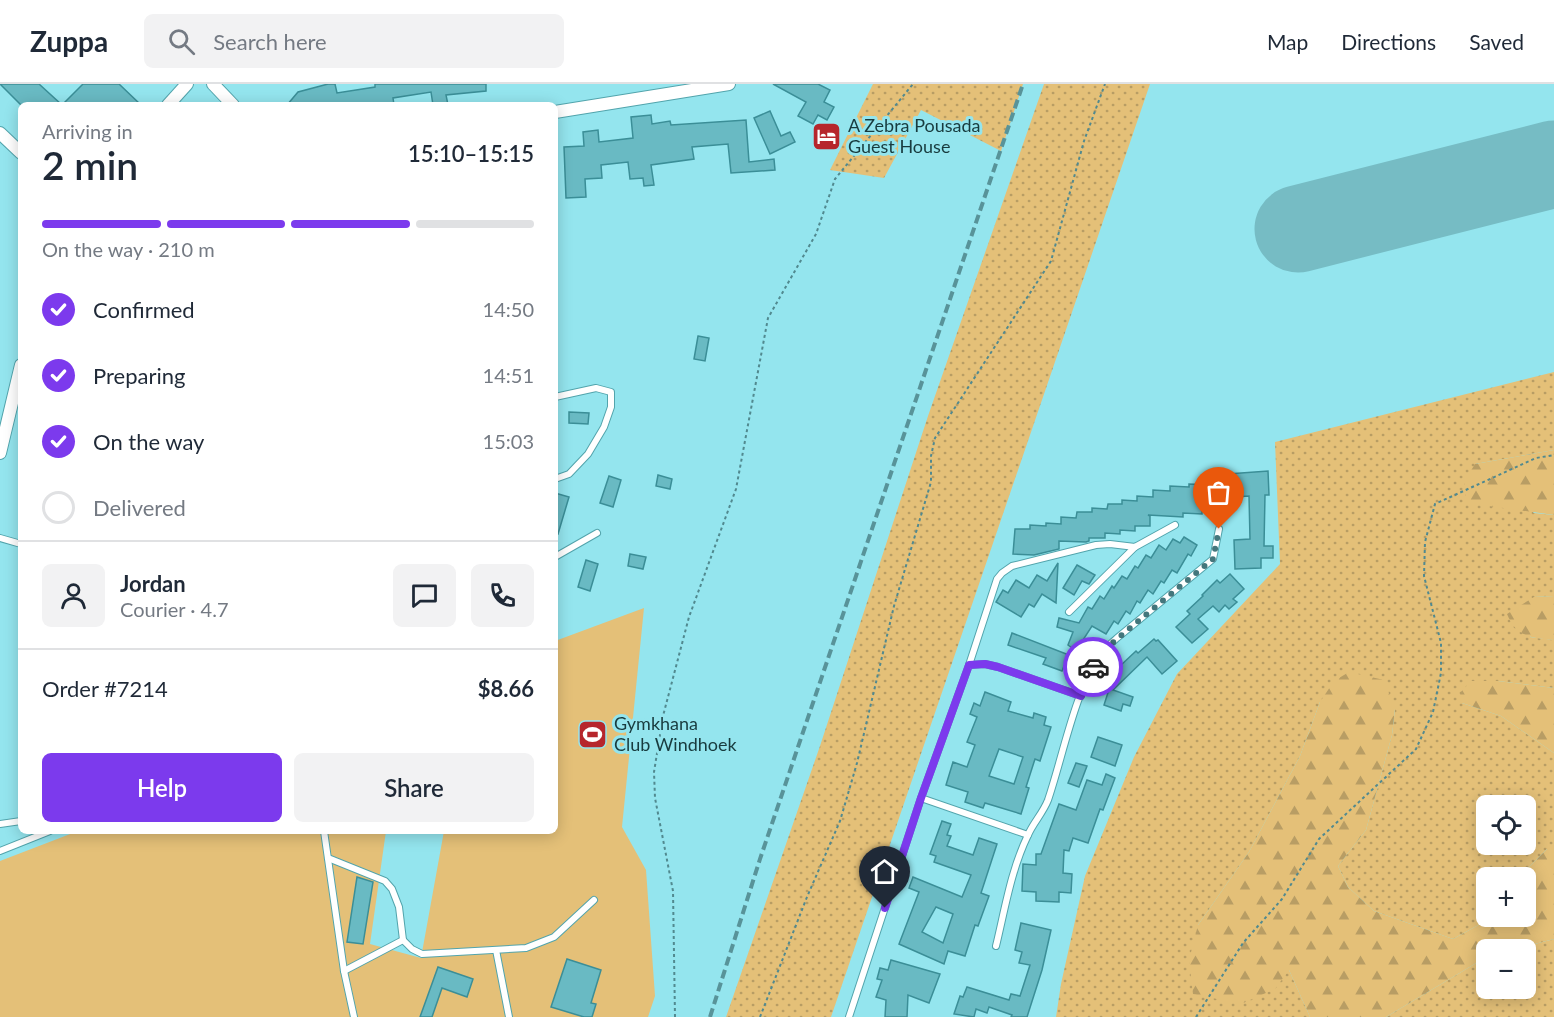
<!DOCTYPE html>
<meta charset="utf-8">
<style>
:root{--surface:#fff;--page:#f2f2f3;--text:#1f2937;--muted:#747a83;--line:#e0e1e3;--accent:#7c3aed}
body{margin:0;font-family:Lato,sans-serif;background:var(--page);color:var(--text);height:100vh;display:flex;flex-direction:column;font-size:22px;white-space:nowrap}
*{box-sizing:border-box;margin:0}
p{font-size:20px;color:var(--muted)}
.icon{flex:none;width:33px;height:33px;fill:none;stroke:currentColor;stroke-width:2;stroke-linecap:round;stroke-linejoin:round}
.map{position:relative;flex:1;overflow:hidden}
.drawer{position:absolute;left:18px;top:18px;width:540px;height:732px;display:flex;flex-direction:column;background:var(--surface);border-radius:9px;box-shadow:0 3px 15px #0003}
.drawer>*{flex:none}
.fabs{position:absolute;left:1476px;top:711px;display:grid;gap:12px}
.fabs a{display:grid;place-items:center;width:60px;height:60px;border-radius:9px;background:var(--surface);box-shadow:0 3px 15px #0003;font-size:30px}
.pin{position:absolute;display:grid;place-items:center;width:51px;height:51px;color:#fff;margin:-62px -26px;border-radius:50% 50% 50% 0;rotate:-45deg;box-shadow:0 0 6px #0007}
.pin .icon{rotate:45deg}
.courier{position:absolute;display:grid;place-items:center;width:60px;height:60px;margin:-30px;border:4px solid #7c3aed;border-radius:50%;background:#fff;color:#222;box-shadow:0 2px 8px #0007}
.overview em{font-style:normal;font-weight:600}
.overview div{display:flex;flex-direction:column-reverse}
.overview{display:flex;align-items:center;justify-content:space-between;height:102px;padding:0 24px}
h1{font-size:39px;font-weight:600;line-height:45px}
.bar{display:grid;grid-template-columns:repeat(4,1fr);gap:9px 6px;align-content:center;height:72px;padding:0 24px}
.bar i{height:8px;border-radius:4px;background:var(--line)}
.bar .selected{background:var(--accent)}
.bar p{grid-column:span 4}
.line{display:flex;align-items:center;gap:15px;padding:0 24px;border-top:2px solid var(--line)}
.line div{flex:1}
.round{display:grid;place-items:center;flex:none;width:63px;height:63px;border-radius:9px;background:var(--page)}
ol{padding:0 24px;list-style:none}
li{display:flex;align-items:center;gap:18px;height:66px}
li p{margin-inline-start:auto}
li .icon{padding:6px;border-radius:50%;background:var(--accent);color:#fff;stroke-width:4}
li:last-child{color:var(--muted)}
li i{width:33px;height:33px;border:3px solid var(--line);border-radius:50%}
.primary-button{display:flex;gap:12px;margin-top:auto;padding:12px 24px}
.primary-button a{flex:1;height:69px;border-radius:9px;background:var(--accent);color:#fff;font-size:24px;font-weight:600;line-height:69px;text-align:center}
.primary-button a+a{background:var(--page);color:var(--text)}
header{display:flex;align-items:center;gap:36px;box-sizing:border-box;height:84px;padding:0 30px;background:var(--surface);border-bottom:2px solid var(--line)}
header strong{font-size:28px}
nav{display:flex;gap:33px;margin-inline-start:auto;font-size:21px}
.search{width:420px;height:54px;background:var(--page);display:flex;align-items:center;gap:15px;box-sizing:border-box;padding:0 21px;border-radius:9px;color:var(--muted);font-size:22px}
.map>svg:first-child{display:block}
.green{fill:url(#green-dots);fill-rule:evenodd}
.forest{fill:url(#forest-firs)}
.pitch{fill:#e4c078}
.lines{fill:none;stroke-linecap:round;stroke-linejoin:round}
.runway{stroke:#76bcc4;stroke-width:87}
.building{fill:#69bac3;stroke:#3b8e97;stroke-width:1.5;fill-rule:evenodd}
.service-casing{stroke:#52a4ac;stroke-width:8}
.minor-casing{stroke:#52a4ac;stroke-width:14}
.path{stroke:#51898f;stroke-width:2;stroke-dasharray:3 3;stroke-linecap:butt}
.service{stroke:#fff;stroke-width:6}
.minor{stroke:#fff;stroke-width:12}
.rail{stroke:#589399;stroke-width:4;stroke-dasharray:9 4.5;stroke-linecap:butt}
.done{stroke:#43767c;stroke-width:6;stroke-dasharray:0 10.8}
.route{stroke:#7c3aed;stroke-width:8}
.labels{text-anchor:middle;stroke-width:6;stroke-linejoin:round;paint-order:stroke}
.poi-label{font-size:18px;fill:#183b3e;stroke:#94e5ee;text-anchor:start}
</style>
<header>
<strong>Zuppa</strong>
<div class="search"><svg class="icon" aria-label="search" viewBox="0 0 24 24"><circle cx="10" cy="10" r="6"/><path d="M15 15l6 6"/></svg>Search here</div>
<nav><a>Map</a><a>Directions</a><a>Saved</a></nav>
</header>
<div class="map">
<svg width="1554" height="933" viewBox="0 0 1554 933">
<defs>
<pattern id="green-dots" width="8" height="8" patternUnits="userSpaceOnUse" patternTransform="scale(1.5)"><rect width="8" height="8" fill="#e4c078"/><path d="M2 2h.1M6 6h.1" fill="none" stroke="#b89d64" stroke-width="1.8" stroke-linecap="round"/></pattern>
<pattern id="forest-firs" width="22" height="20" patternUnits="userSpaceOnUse" patternTransform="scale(1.5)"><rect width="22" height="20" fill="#e4c078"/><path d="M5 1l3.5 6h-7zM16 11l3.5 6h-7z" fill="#b89d64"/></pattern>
</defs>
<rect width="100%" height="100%" fill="#94e5ee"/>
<g class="green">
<polygon points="873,0 1023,0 1001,67 921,26 884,94 830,86"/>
<polygon points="1044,0 1150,0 831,933 726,933 820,662 928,332"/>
<path d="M1554 288V366L1475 380 1534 429 1554 431V512L1534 513 1530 553 1554 556V604L1498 597 1462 619 1501 632 1554 669V765H1547L1519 793 1486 794V832L1493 833 1453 855 1374 827 1348 803 1338 782 1366 746 1392 651 1395 625 1320 618 1300 672 1249 768 1198 841 1289 886 1310 933H1056L1061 900 1085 792 1134 673 1177 590 1280 480 1275 358ZM1486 722H1526V760H1486Z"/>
<polygon points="1554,855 1554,933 1386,933 1478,878 1486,875 1486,904 1526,904 1526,866 1515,865"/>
</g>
<g class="forest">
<polygon points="1554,366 1554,431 1467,419 1464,398 1475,380"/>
<path d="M1554 512V556C1532 554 1516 553 1507 530L1534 513Z"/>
<polygon points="1349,588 1384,596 1395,625 1392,651 1366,746 1338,782 1348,803 1374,827 1453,855 1493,833 1526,832 1526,794 1519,793 1547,765 1554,765 1554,855 1515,865 1486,866 1486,875 1478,878 1386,933 1310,933 1289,886 1275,905 1241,920 1193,910 1189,876 1198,841 1249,768 1300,672 1320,618 1334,597"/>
<polygon points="1471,597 1498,597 1554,604 1554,669 1501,632 1462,619 1460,609"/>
</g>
<polygon class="pitch" points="644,524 622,743 646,786 655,912 648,933 0,933 0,777 78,747 386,747 370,860 421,874 444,747 555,747 555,557"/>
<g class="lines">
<polyline class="runway" points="1298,145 1554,80"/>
</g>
<g class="building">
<polygon points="0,0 39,0 62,21 21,21"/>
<polygon points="83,0 119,0 141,21 62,21"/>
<polygon points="328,0 335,0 337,9 375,3 375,0 486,0 486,7 446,11 448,21 433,21 431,8 393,14 394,21 287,21 298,8"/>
<polygon points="773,0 818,0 830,6 824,18 834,23 827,36 818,31 813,40 798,32 806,18"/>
<polygon points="770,27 781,52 790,48 795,58 770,70 754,34"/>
<polygon points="651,31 652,40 670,37 671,41 746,36 749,78 774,75 775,86 731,89 728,60 692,63 694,75 651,81 654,101 644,102 643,94 630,95 628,78 601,81 602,94 585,95 586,113 566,114 564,63 584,62 583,48 598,46 599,58 633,54 631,33"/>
<polygon points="698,252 709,254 705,277 694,275"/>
<polygon points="569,328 589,329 588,340 569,339"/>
<polygon points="1268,387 1269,411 1265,411 1264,462 1273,462 1273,474 1261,474 1261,484 1235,485 1234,456 1250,455 1249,412 1202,415 1202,430 1183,429 1183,433 1148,431 1150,432 1150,442 1135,442 1135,447 1120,446 1120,450 1105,449 1105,454 1089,454 1089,457 1086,458 1059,457 1059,465 1034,471 1013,470 1015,445 1030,445 1030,441 1046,442 1046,439 1061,440 1061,433 1076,434 1077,428 1092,428 1092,424 1107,425 1108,420 1122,420 1122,416 1137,417 1137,412 1153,413 1153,406 1170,407 1170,402 1189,403 1189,400 1214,401 1214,391"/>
<polygon points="658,391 672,395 670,405 656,402"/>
<polygon points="609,392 621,396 613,423 600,419"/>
<polygon points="555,409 569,413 558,450 555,449"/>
<polygon points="1184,453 1197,461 1191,472 1188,470 1177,489 1172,486 1164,499 1161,497 1153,510 1148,506 1140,519 1137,517 1130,530 1126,527 1118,540 1114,537 1106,550 1092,542 1079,562 1088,565 1085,576 1072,572 1075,566 1068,561 1073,548 1057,543 1059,534 1079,539 1088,523 1092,525 1100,512 1104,515 1112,502 1114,504 1122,492 1127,495 1135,482 1138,484 1146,471 1151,474 1159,461 1166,466 1173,455 1180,459"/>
<polygon points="630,470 646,473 643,485 628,482"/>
<polygon points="586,476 598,480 590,507 578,503"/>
<polygon points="1058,479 1056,519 1042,510 1034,523 1029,520 1021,533 996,518 1003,506 1008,509 1016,496 1029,504 1037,491 1047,497"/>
<polygon points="1077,481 1095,491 1089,500 1082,497 1074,511 1063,504"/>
<polygon points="1230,490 1244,505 1233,515 1237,518 1229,525 1225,521 1219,528 1213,522 1198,535 1208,545 1192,559 1176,543 1190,530 1187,527 1203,512 1202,511 1217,496 1220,499"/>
<polygon points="1012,549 1074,573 1070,584 1064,582 1062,587 1043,580 1046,574 1008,561"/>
<polygon points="1154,555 1156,557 1158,556 1177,577 1162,590 1147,573 1113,606 1133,613 1130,622 1123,620 1121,627 1104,621 1113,593 1106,586 1115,577 1120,582 1136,567 1138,569"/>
<path d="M985 608 1011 618 1008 627 1033 634 1034 629 1046 633 1044 641 1051 643 1040 677 1035 675 1026 703 1029 704 1021 730 985 719 983 724 965 718 968 708 946 701 953 678 967 683 975 661 967 658 977 633 970 630 974 619 980 622ZM999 665 1023 673 1014 700 989 692Z"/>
<polygon points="1098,653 1122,661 1115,682 1091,673"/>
<polygon points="1076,679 1087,682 1079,703 1068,699"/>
<polygon points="1106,690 1115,694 1103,726 1100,725 1088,759 1073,754 1069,767 1064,766 1063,789 1072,790 1071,809 1059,808 1059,818 1036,817 1036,808 1022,807 1023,780 1036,781 1036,770 1041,770 1059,720 1076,726 1087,696 1102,701"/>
<path d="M942 737 951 740 947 751 951 752 947 762 973 771 979 754 997 760 981 809 989 812 978 842 975 841 965 872 948 867 944 880 899 860 919 808 909 804 913 793 962 813 971 791 934 778 936 772 930 770ZM936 823 953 830 943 859 922 848Z"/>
<polygon points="357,793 373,798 363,860 347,858"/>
<polygon points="1021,839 1051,846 1042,886 1027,933 1011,933 1012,931 989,923 987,929 976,925 974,933 954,930 960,912 963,913 967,903 1009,916 1011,910 1020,912 1030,881 1019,879 1022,868 1015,866"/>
<polygon points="567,875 601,886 591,919 596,920 592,933 584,933 551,923"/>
<polygon points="891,876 940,890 929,919 908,911 907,933 885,933 886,916 876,913 882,896 877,895 880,884 888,886"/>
<polygon points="438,883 473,895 467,913 442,904 432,933 420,933"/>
</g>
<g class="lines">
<defs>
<g id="service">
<polyline points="555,313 596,304 611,308 611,323 604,343 588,370 569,390 555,395"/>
<polyline points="0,454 21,460"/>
<polyline points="555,473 597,449"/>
<polyline points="1069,528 1135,463"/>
<polyline points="969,581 985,580 998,583 1081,612"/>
<polyline points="921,714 1028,751"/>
<polyline points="0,740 21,737"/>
<polyline points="324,747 344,887 354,933"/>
<polyline points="0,767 50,747"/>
<polyline points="328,774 385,797 392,805 399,823 403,856 412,865 422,870 526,864 554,853 594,816"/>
<path d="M996 862C1005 825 1011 786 1028 751 1033 739 1043 729 1048 716 1063 672 1075 606 1101 570 1105 563 1112 559 1117 554L1213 475 1219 445"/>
<polyline points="496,866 509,933"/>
<polyline points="344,887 403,856"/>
<polyline points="849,933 921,714 969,581 997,495 1002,489 1012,482 1096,461 1110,460 1135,463 1175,441"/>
</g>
<g id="minor">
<polyline points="213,0 233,21"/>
<polyline points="168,21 187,0"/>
<polyline points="555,28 729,0"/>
<polyline points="0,49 21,69"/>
<polyline points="0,369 21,281"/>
</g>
</defs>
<use href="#service" class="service-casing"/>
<use href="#minor" class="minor-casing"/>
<g class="path">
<polyline points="675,933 673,807 655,714 654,688 663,632 689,533 736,405 768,234 816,150 835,95 913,0"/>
<polyline points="760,933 807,813 840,737 857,679 894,522 931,398 931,372 935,354 1051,177 1084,57 1105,0"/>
<polyline points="1196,933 1243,859 1282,815 1319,755 1416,665 1433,628 1441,589 1441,559 1424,492 1425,458 1435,420 1536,374 1554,371"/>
</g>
<use href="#service" class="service"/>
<use href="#minor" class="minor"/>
<polyline class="rail" points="710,933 760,775 1023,0"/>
</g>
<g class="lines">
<polyline class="done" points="1093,583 1103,567 1118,554 1213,475 1219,445"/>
<polyline class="route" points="885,824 921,714 969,581 985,580 998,583 1081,612 1093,583"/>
</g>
<defs>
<symbol id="hotel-square" viewBox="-11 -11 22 22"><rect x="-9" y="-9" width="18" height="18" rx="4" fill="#b6262c" stroke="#94e5ee"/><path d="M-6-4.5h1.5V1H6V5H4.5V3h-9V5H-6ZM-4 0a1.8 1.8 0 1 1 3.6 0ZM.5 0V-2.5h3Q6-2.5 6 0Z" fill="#fff"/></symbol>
<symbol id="stadium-square" viewBox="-11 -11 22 22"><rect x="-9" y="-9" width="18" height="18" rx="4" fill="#b6262c" stroke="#94e5ee"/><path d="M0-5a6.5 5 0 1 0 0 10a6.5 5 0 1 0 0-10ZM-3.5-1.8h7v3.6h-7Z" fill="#fff"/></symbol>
</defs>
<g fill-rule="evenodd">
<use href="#hotel-square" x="810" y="36" width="33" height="33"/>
<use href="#stadium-square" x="576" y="634" width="33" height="33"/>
</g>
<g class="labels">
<g class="poi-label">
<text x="848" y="48">A Zebra Pousada<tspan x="848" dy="21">Guest House</tspan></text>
<text x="614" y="646">Gymkhana<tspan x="614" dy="21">Club Windhoek</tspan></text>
</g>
</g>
</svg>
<div class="fabs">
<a><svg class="icon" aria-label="locate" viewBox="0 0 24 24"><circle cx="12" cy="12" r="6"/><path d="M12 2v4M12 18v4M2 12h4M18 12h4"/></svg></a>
<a>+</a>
<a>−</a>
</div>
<div class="pin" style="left:1219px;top:445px;background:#ea580c"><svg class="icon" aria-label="bag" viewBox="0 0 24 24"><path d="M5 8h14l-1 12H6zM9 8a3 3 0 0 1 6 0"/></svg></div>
<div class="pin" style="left:885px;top:824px;background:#1f2937"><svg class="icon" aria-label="home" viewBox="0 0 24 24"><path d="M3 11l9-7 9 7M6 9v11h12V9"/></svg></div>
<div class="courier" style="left:1093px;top:583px"><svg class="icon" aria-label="car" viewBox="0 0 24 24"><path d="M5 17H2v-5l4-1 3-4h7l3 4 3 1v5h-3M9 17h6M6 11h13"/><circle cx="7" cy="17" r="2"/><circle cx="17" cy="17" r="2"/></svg></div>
<section class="drawer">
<div class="overview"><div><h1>2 min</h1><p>Arriving in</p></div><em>15:10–15:15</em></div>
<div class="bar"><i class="selected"></i><i class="selected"></i><i class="selected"></i><i></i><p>On the way · 210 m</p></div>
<ol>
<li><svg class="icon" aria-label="check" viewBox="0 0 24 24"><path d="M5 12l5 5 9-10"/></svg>Confirmed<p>14:50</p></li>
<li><svg class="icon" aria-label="check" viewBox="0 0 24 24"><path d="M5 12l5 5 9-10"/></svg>Preparing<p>14:51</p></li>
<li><svg class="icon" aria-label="check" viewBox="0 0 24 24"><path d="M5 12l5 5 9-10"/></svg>On the way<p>15:03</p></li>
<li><i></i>Delivered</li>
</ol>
<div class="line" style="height:108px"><a class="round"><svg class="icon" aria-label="person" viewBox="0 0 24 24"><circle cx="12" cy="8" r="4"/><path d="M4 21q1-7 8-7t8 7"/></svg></a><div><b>Jordan</b><p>Courier · 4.7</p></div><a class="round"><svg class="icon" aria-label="chat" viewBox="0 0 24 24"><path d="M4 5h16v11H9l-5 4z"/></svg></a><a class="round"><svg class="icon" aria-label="phone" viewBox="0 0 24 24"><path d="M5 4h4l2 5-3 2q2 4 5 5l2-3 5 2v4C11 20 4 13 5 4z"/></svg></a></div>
<div class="line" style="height:78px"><div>Order #7214</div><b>$8.66</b></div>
<div class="primary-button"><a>Help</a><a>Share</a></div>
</section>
</div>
